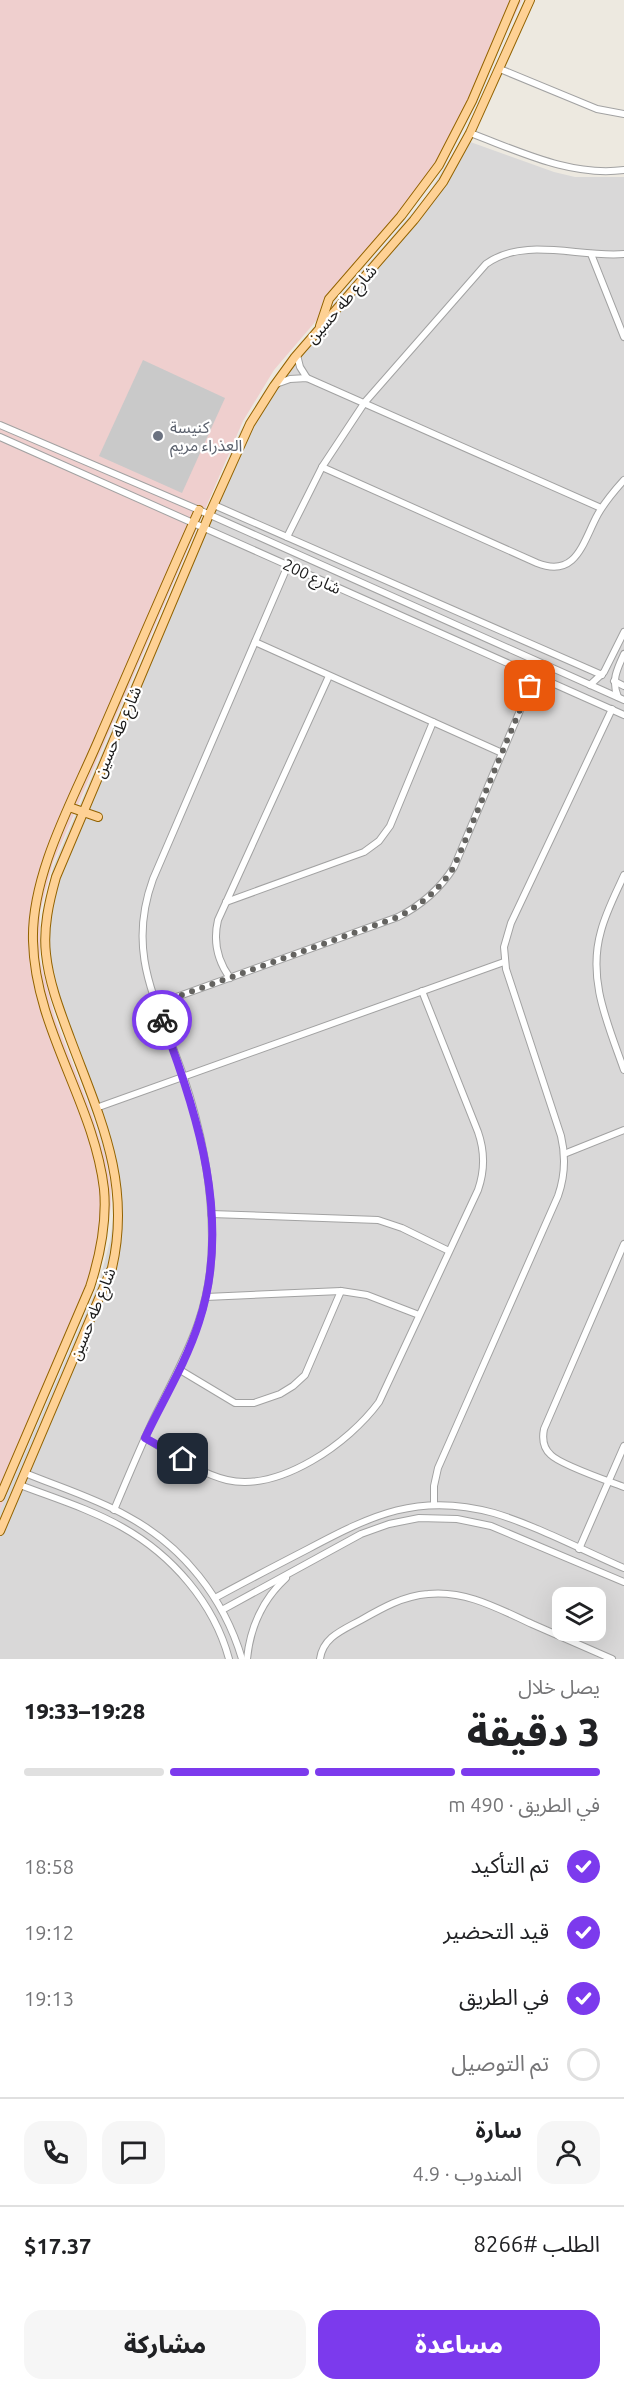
<!DOCTYPE html>
<html lang="ar">
<meta charset="utf-8">
<style>
:root{--surface:#fff;--page:#f6f6f6;--text:#202124;--muted:#757577;--line:#e0e0e0;--accent:#7c3aed}
body{margin:0;font-family:Ubuntu,"Noto Sans Arabic",sans-serif;background:var(--page);color:var(--text);direction:rtl;height:100vh;display:flex;flex-direction:column;font-size:22px;white-space:nowrap}
*{box-sizing:border-box;margin:0}
p{font-size:20px;color:var(--muted)}
.icon{flex:none;width:33px;height:33px;fill:none;stroke:currentColor;stroke-width:2;stroke-linecap:round;stroke-linejoin:round}
.map{position:relative;height:1659px;overflow:hidden;direction:ltr}
.sheet{display:flex;flex-direction:column;background:var(--surface);flex:1}
.sheet>*{flex:none}
.fabs{position:absolute;left:552px;top:1587px;display:grid;gap:12px}
.fabs a{display:grid;place-items:center;width:54px;height:54px;border-radius:12px;background:var(--surface);box-shadow:0 6px 24px #0002;font-size:30px}
.pin{position:absolute;display:grid;place-items:center;width:51px;height:51px;color:#fff;margin:-26px;border-radius:12px;box-shadow:0 3px 9px #0006}
.courier{position:absolute;display:grid;place-items:center;width:60px;height:60px;margin:-30px;border:4px solid #7c3aed;border-radius:50%;background:#fff;color:#222;box-shadow:0 2px 8px #0007}
.head em{font-style:normal;font-weight:800}
.head div{display:flex;flex-direction:column-reverse}
.head{display:flex;align-items:center;justify-content:space-between;height:102px;padding:0 24px}
h1{font-size:39px;font-weight:800;line-height:45px}
.bar{display:grid;grid-template-columns:repeat(4,1fr);gap:9px 6px;align-content:center;height:72px;padding:0 24px}
.bar i{height:8px;border-radius:4px;background:var(--line)}
.bar .selected{background:var(--accent)}
.bar p{grid-column:span 4}
.line{display:flex;align-items:center;gap:15px;padding:0 24px;border-top:2px solid var(--line)}
.line div{flex:1}
.round{display:grid;place-items:center;flex:none;width:63px;height:63px;border-radius:18px;background:var(--page)}
ol{padding:0 24px;list-style:none}
li{display:flex;align-items:center;gap:18px;height:66px}
li p{margin-inline-start:auto}
li .icon{padding:6px;border-radius:50%;background:var(--accent);color:#fff;stroke-width:4}
li:last-child{color:var(--muted)}
li i{width:33px;height:33px;border:3px solid var(--line);border-radius:50%}
.button{display:flex;gap:12px;margin-top:auto;padding:12px 24px}
.button a{flex:1;height:69px;border-radius:18px;background:var(--accent);color:#fff;font-size:24px;font-weight:800;line-height:69px;text-align:center}
.button a+a{background:var(--page);color:var(--text)}
.map>svg:first-child{display:block}
.residential{fill:#d9d8d8;fill-rule:evenodd}
.commercial{fill:#efcfce}
.religious{fill:#c9c9c9}
.lines{fill:none;stroke-linecap:round;stroke-linejoin:round}
.minor-casing{stroke:#a2a2a2;stroke-width:8}
.major-casing{stroke:#926200;stroke-width:10}
.minor{stroke:#fff;stroke-width:6}
.major{stroke:#fed194;stroke-width:8}
.done{stroke:#646360;stroke-width:6;stroke-dasharray:0 10.8}
.route{stroke:#7c3aed;stroke-width:8}
.worship-dot{fill:#6b7280;stroke:#fff;stroke-width:2}
.labels{text-anchor:middle;stroke-width:4.5;stroke-linejoin:round;paint-order:stroke}
.street-label{font-size:16px;fill:#1b1b1b;stroke:#fff}
.worship-label{font-size:16px;fill:#5b616d;stroke:#fff;text-anchor:start}
</style>
<div class="map">
<svg width="624" height="1659" viewBox="0 0 624 1659">
<rect width="100%" height="100%" fill="#ede9e0"/>
<path class="residential" d="M462 139 554 172 575 177H624V1659H0V1510L99 1283 110 1241 114 1212 113 1186 96 1123 57 1014 47 977 42 922 53 867 240 432 265 390 301 342 427 196ZM562 1598H596V1630H562Z"/>
<polygon class="commercial" points="0,0 522,0 450,151 399,224 274,370 243,421 53,863 40,912 40,960 55,1018 92,1114 105,1156 111,1185 111,1205 104,1254 96,1283 0,1510"/>
<polygon class="religious" points="143,360 225,398 182,493 99,456"/>
<g class="lines">
<defs>
<g id="minor">
<polyline points="500,69 597,109 624,114"/>
<path d="M470 133C519 151 570 177 624 170"/>
<polyline points="591,254 624,337"/>
<polyline points="297,355 300,367 307,378"/>
<polyline points="276,384 290,379 307,378 601,508"/>
<polyline points="0,425 199,510 624,700"/>
<polyline points="0,437 624,715"/>
<path d="M322 467 537 563C577 579 583 541 598 514 605 502 614 491 624 480"/>
<polyline points="214,505 602,675"/>
<path d="M287 537 322 467 365 402 486 264C524 236 579 258 624 254"/>
<polyline points="255,642 502,753"/>
<polyline points="614,681 624,686"/>
<polyline points="590,685 604,672 624,632"/>
<path d="M618 697C611 681 617 669 624 654"/>
<path d="M624 875C616 893 606 912 601 931 587 980 608 1024 624 1070"/>
<polyline points="226,902 364,852 379,841 390,826 433,722"/>
<path d="M230 978C217 960 213 941 218 920L329 676"/>
<path d="M157 1004 398 917C422 905 440 889 454 867L535 675"/>
<polyline points="96,1108 504,962"/>
<polyline points="564,1154 624,1130"/>
<polyline points="211,1214 378,1220 402,1228 449,1251"/>
<path d="M624 1244 544 1429C542 1439 543 1448 551 1455 561 1465 608 1481 624 1487"/>
<polyline points="206,1297 341,1291 367,1295 419,1315"/>
<polyline points="180,1370 235,1403 254,1403 280,1394 293,1386 305,1375 341,1291"/>
<path d="M145 1438C170 1452 198 1473 227 1480 280 1492 349 1443 379 1402L478 1190C485 1170 485 1152 478 1132L422 991"/>
<path d="M25 1473C59 1487 95 1498 127 1516 183 1546 224 1598 242 1659"/>
<path d="M20 1485C54 1498 90 1509 122 1527 172 1555 214 1603 229 1659"/>
<path d="M434 1505V1486L438 1468 558 1196C565 1176 566 1157 561 1136L506 969 504 947 511 923 612 709"/>
<path d="M114 1510C127 1479 140 1448 154 1418 185 1356 212 1312 212 1239 212 1184 201 1128 183 1075 159 1004 125 956 153 879L288 565"/>
<polyline points="579,1549 624,1446"/>
<path d="M215 1598C246 1581 277 1565 308 1549 372 1515 419 1492 494 1513 537 1526 582 1550 624 1568"/>
<polyline points="222,1610 361,1534 389,1524 419,1518 457,1519 491,1526 624,1582"/>
<path d="M247 1659C250 1628 263 1599 286 1578"/>
<path d="M320 1659C323 1637 343 1630 361 1620 382 1608 403 1596 428 1594 466 1590 499 1609 532 1624 559 1636 585 1647 612 1659"/>
</g>
<g id="major">
<polyline points="320,326 329,299 401,216 439,165 472,101 515,0"/>
<polyline points="69,807 98,817"/>
<path d="M0 1497 90 1287C100 1256 107 1222 104 1189 94 1103 35 1029 33 941 31 874 73 800 99 739 132 663 165 586 199 510"/>
<path d="M0 1531 112 1268C132 1182 99 1116 70 1038 60 1011 49 983 46 954 43 928 49 902 56 877L209 515 250 424 274 386 295 357 414 220 443 182 470 133 530 0"/>
</g>
</defs>
<use href="#minor" class="minor-casing"/>
<use href="#major" class="major-casing"/>
<use href="#minor" class="minor"/>
<use href="#major" class="major"/>
</g>
<g class="lines">
<path class="done" d="M162 1020 157 1004 398 917C421 905 440 889 454 867L530 686"/>
<path class="route" d="M162 1020C198 1114 232 1222 199 1322 186 1363 163 1400 145 1438L183 1459"/>
</g>
<circle class="worship-dot" cx="158" cy="436" r="6"/>
<g class="labels">
<g class="street-label">
<text transform="translate(341 304) rotate(-49)" y="6">شارع طه حسين</text>
<text transform="translate(312 576) rotate(25)" y="6">شارع 200</text>
<text transform="translate(117 732) rotate(-67)" y="6">شارع طه حسين</text>
<text transform="translate(92 1314) rotate(-68)" y="6">شارع طه حسين</text>
</g>
<g class="worship-label">
<text x="170" y="433">كنيسة<tspan x="170" dy="18">العذراء مريم</tspan></text>
</g>
</g>
</svg>
<div class="fabs">
<a><svg class="icon" aria-label="layers" viewBox="0 0 24 24"><path d="M12 4l9 5-9 5-9-5zM3 14l9 5 9-5"/></svg></a>
</div>
<div class="pin" style="left:530px;top:686px;background:#ea580c"><svg class="icon" aria-label="bag" viewBox="0 0 24 24"><path d="M5 8h14l-1 12H6zM9 8a3 3 0 0 1 6 0"/></svg></div>
<div class="pin" style="left:183px;top:1459px;background:#1f2937"><svg class="icon" aria-label="home" viewBox="0 0 24 24"><path d="M3 11l9-7 9 7M6 9v11h12V9"/></svg></div>
<div class="courier" style="left:162px;top:1020px"><svg class="icon" aria-label="bike" viewBox="0 0 24 24"><circle cx="6" cy="16" r="4"/><circle cx="18" cy="16" r="4"/><path d="M6 16l4-8h5l3 8M10 8l3 8H6M13 5h3"/></svg></div>
</div>
<section class="sheet">
<div class="head"><div><h1>3 دقيقة</h1><p>يصل خلال</p></div><em>19:28–19:33</em></div>
<div class="bar"><i class="selected"></i><i class="selected"></i><i class="selected"></i><i></i><p>في الطريق · 490 m</p></div>
<ol>
<li><svg class="icon" aria-label="check" viewBox="0 0 24 24"><path d="M5 12l5 5 9-10"/></svg>تم التأكيد<p>18:58</p></li>
<li><svg class="icon" aria-label="check" viewBox="0 0 24 24"><path d="M5 12l5 5 9-10"/></svg>قيد التحضير<p>19:12</p></li>
<li><svg class="icon" aria-label="check" viewBox="0 0 24 24"><path d="M5 12l5 5 9-10"/></svg>في الطريق<p>19:13</p></li>
<li><i></i>تم التوصيل</li>
</ol>
<div class="line" style="height:108px"><a class="round"><svg class="icon" aria-label="person" viewBox="0 0 24 24"><circle cx="12" cy="8" r="4"/><path d="M4 21q1-7 8-7t8 7"/></svg></a><div><b>سارة</b><p>المندوب · 4.9</p></div><a class="round"><svg class="icon" aria-label="chat" viewBox="0 0 24 24"><path d="M4 5h16v11H9l-5 4z"/></svg></a><a class="round"><svg class="icon" aria-label="phone" viewBox="0 0 24 24"><path d="M5 4h4l2 5-3 2q2 4 5 5l2-3 5 2v4C11 20 4 13 5 4z"/></svg></a></div>
<div class="line" style="height:78px"><div>الطلب #8266</div><b>$17.37</b></div>
<div class="button"><a>مساعدة</a><a>مشاركة</a></div>
</section>
